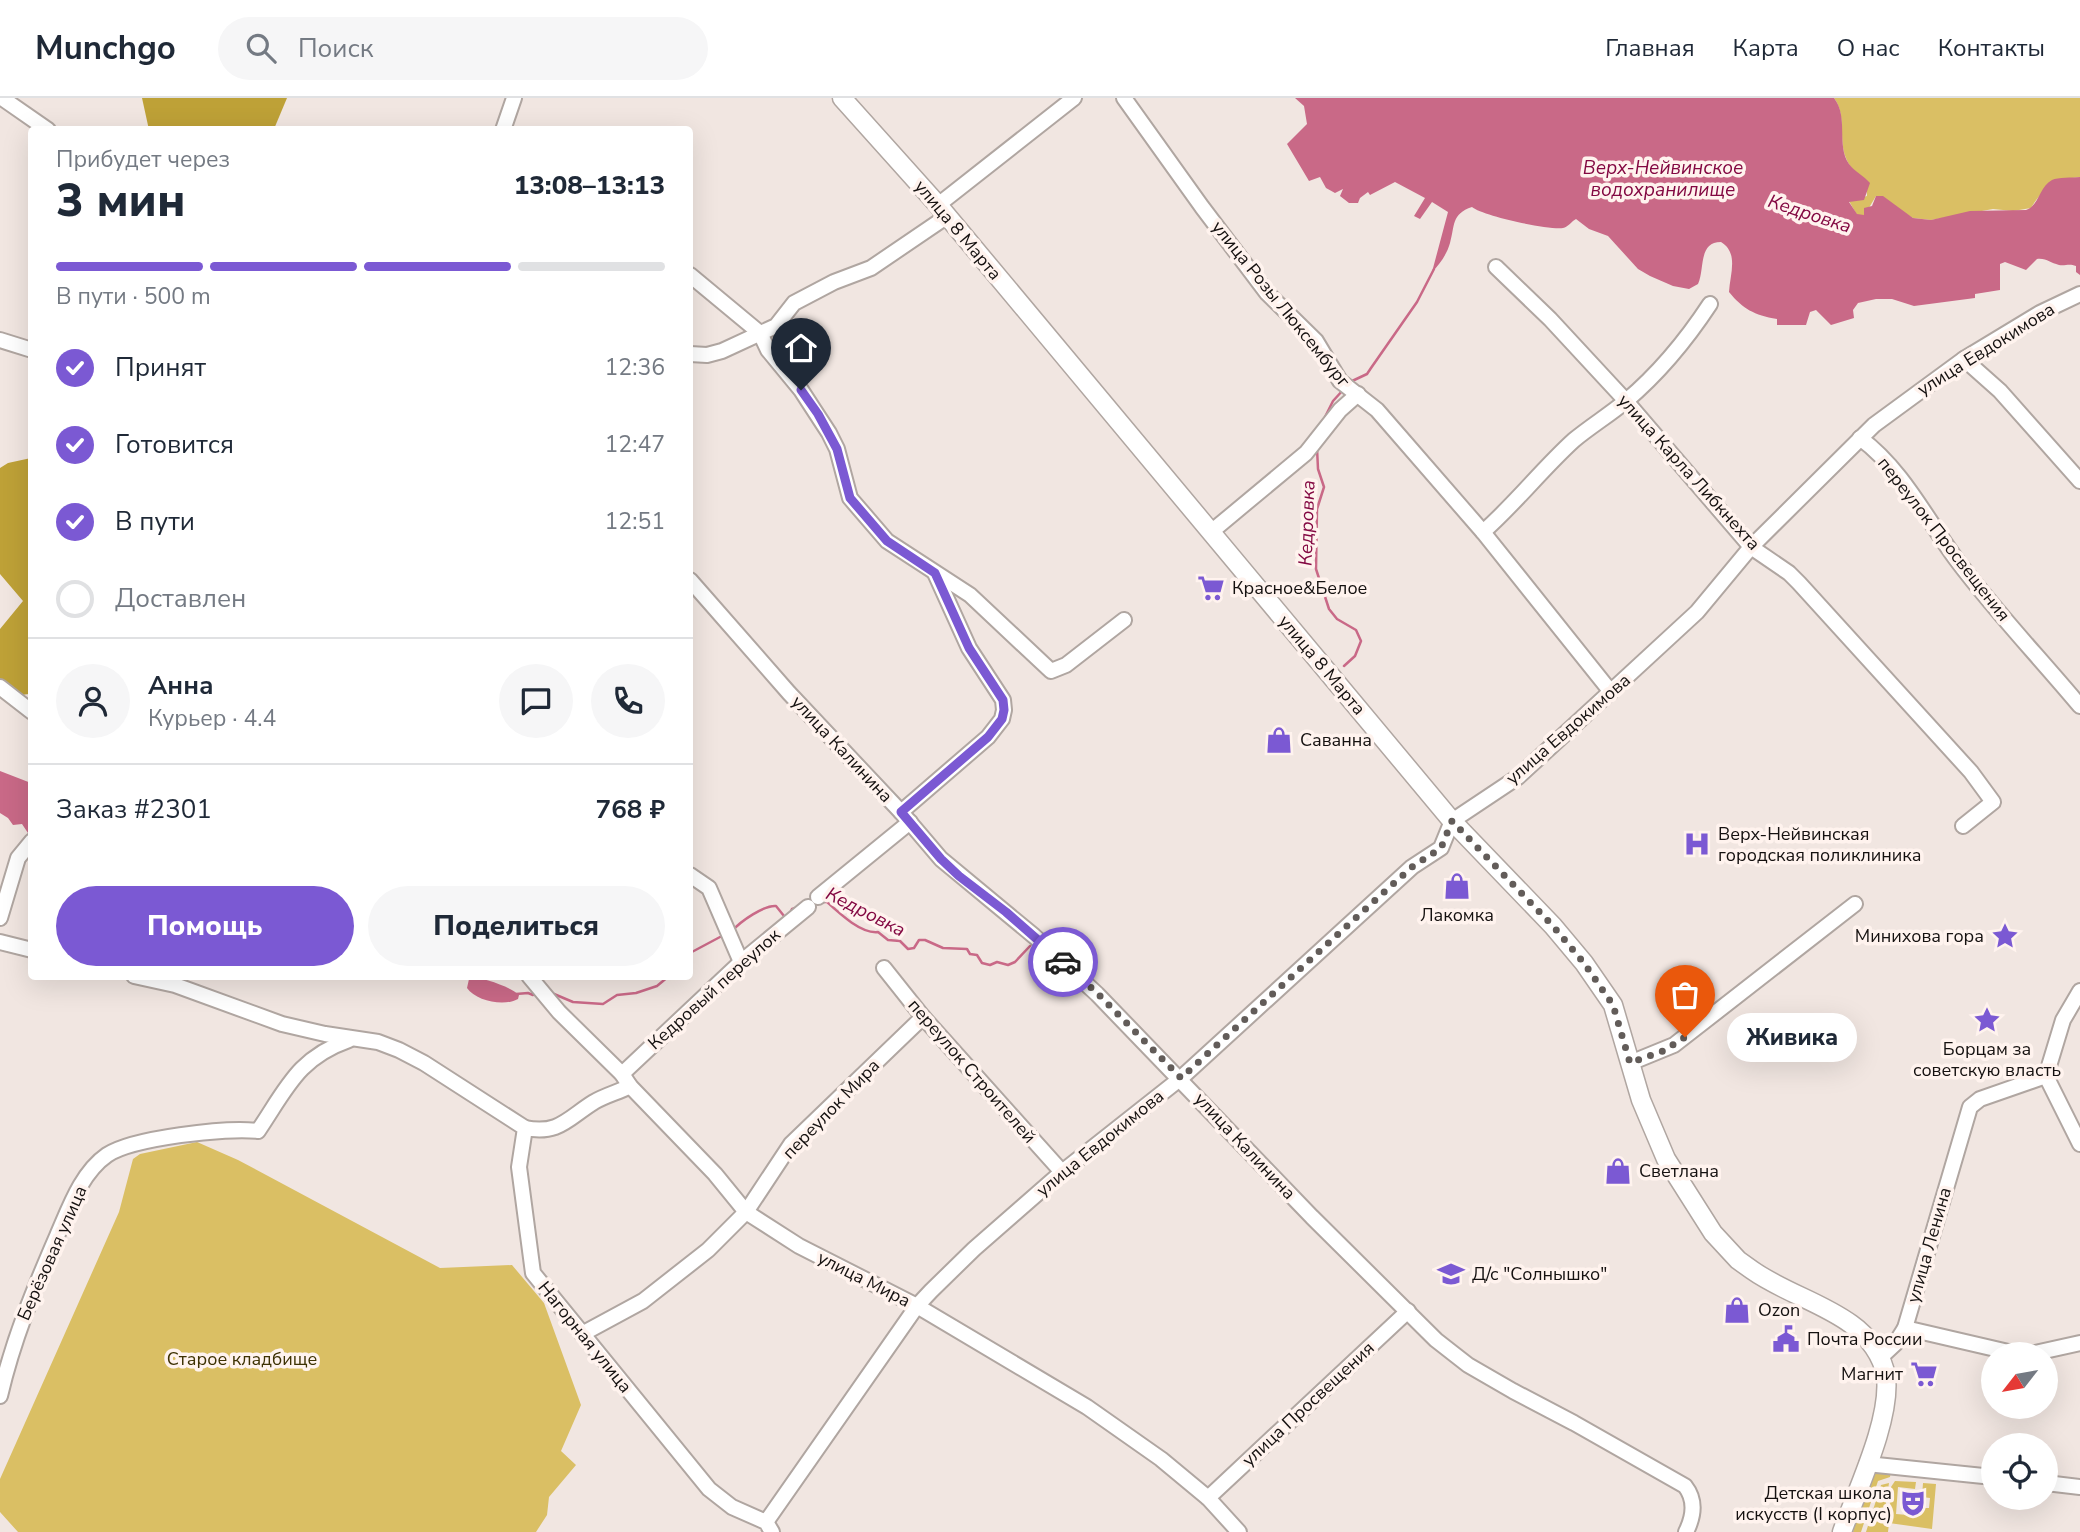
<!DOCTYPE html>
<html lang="ru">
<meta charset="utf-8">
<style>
:root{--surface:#fff;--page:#f6f6f7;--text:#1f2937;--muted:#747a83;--line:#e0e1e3;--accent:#7b59d3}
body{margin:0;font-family:"Nunito Sans",sans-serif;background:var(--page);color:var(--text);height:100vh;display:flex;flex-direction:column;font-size:26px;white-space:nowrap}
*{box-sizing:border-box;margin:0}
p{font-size:23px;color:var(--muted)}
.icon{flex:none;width:38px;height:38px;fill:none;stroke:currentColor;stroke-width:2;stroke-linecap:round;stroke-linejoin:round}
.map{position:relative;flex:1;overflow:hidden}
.drawer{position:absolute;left:28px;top:28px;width:665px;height:854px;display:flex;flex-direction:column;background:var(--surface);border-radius:7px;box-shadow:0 7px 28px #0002}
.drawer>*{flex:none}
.needle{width:46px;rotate:239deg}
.tools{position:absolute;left:1981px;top:1244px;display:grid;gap:14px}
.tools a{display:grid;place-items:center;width:77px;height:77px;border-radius:50%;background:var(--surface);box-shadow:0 7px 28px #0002;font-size:35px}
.pin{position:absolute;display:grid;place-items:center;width:60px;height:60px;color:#fff;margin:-72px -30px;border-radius:50% 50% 50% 0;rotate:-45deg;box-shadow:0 0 7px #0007}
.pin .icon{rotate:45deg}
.courier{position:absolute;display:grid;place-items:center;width:70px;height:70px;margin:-35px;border:5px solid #7b59d3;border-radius:50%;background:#fff;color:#222;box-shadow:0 2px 9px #0007}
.bubble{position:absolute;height:49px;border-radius:24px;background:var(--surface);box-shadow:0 7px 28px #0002;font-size:23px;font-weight:800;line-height:49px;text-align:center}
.overview em{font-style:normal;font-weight:800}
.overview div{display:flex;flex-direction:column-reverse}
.overview{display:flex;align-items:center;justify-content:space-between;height:119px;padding:0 28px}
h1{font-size:46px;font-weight:800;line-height:52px}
.bar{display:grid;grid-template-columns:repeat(4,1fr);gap:10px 7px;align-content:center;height:84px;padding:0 28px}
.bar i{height:9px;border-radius:5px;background:var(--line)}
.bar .current{background:var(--accent)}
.bar p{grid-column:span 4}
.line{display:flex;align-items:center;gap:18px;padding:0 28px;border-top:2px solid var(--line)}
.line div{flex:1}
.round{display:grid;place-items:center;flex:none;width:74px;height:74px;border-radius:37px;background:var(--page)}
ol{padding:0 28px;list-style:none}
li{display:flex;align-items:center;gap:21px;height:77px}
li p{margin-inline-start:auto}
li .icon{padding:7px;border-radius:50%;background:var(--accent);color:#fff;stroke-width:4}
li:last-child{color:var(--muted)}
li i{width:38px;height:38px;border:4px solid var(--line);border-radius:50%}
.button{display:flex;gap:14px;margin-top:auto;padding:14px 28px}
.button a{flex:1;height:80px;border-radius:42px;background:var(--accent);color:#fff;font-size:28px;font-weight:800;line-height:80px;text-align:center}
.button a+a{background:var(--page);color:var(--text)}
header{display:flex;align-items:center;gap:42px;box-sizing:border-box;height:98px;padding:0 35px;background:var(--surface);border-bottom:2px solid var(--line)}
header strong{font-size:33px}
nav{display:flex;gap:38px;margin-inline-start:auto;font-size:24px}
.search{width:490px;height:63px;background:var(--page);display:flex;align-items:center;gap:18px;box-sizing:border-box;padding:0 24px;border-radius:38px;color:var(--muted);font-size:26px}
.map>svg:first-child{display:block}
.green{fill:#dabf64}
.forest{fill:#bea137}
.water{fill:#c96987}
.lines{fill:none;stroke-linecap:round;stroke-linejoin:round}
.stream{stroke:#c96987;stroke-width:2.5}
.minor-casing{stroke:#b0a6a1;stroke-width:18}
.major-casing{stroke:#b0a6a1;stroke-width:21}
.minor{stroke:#fff;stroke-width:14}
.major{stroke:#fff;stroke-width:18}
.done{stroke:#625c59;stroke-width:7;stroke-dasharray:0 12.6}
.route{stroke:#7b59d3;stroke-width:9}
.labels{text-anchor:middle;stroke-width:7;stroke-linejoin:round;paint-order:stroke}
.street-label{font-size:18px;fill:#151110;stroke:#fff3ee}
.poi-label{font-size:18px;fill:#151110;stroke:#fff3ee;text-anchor:start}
.park-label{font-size:18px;fill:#3d3103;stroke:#fff3ee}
.water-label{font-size:19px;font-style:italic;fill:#830842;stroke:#fff3ee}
</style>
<header>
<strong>Munchgo</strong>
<div class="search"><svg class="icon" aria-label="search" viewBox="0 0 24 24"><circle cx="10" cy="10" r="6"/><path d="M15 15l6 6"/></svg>Поиск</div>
<nav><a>Главная</a><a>Карта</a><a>О нас</a><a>Контакты</a></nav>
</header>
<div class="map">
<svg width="2080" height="1434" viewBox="0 0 2080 1434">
<rect width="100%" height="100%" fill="#f1e6e1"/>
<g class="green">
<path d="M1834 0H2080V79C2055 82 2044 89 2031 110L2013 113 1993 111 1931 122 1913 120 1876 98 1864 118 1857 117 1849 103 1867 98C1868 79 1851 75 1846 60 1838 41 1847 17 1834 0Z"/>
<polygon points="197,1044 238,1062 440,1170 512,1167 544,1205 581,1307 561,1353 576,1367 549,1399 547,1417 536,1434 18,1434 0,1414 0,1381 119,1114 133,1061 140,1056"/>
<polygon points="1878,1373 1891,1373 1890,1379 1878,1383 1861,1434 1853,1434 1869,1380"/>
<polygon points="1895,1383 1916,1384 1915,1391 1898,1389 1896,1416 1920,1418 1921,1410 1929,1410 1930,1400 1922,1399 1923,1385 1936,1386 1932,1431 1889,1425 1888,1434 1866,1434 1881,1387 1889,1385 1883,1424 1889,1425 1891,1389"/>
</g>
<g class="forest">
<polygon points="142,0 287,0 274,31 149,32"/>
<polygon points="31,360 32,593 29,596 21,597 0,581 0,531 23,503 0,476 0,370 8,365"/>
</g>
<g class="water">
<path d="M1295 0H1834C1849 19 1836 47 1849 66 1854 73 1864 78 1870 85L1864 102 1849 104 1857 116 1864 117V110L1872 108 1876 98H1883L1913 120 1931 122 1970 113 2026 112C2039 108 2039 89 2052 82 2058 79 2072 80 2080 79V177L2076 174V168C2069 165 2066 168 2059 167 2050 165 2047 160 2037 161L2026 172 2005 164 2000 166V192L1975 196V200L1914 208 1892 201H1876L1858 205 1853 212 1854 220 1831 227 1816 212 1810 214 1806 227H1777V221C1754 217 1743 211 1729 194 1730 176 1739 155 1721 144 1698 144 1705 171 1698 186L1689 191 1673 188 1650 178 1638 171 1608 138 1589 131 1576 121C1572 123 1568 129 1563 130 1547 132 1483 118 1472 109 1451 116 1455 128 1450 145 1447 156 1440 166 1432 174L1448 114 1432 104 1420 121 1414 118 1425 100 1395 84 1370 97 1368 94 1360 100 1358 105H1349L1340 98 1343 91 1335 95 1326 90 1320 79 1309 83 1287 46 1307 26 1304 8Z"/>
<polygon points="0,673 31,685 31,737 28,735 22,726 13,727 8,720 0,715"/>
<path d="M466 879C479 878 510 888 519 897L518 901C504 909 476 903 467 890L469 881Z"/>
</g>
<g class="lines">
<g class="stream">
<polyline points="1350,284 1367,276 1371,270 1417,204 1434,171"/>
<polyline points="1324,321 1333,303 1343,292"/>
<polyline points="1317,350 1318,371 1324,389 1317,411 1316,471 1329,511 1337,521 1356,532 1361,543 1355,558 1344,568"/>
<path d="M823 804H827C839 815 861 836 878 834L888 842 900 843 908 851 914 850 919 842H925L943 850 967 851 970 856 977 857 982 865 990 867 997 864 1008 867 1015 864 1030 848"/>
<path d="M732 833C741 823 764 807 776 808L784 818 788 820 792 811 799 809"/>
<polyline points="690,855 720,839"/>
<polyline points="516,896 528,895 533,897"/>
<polyline points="554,896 573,904 603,906 617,897 636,895 657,888 669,878"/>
</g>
<defs>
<g id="minor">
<polyline points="2,0 48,32"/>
<polyline points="1124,0 1202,109 1267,195 1316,243 1340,283 1377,312 1483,434 1611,594"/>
<polyline points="503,32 514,0"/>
<polyline points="938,107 1074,0"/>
<polyline points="1496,169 1550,221 1626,303 1751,449 1789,475 1799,485 1971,674 1993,704 1963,728"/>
<polyline points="690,177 760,235 768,252 801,292 829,335 837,351 850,400 887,443 970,497 1051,573 1066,567 1124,522"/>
<polyline points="0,242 32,252"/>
<polyline points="690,256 707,257 722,253 776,228 794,205 834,184 871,170 946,119"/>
<polyline points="1964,261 2000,293 2080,383"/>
<path d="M1860 340C1902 371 1926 420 1956 461 1994 512 2039 559 2080 608"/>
<polyline points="1211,434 1306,355 1340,312 1358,296"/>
<path d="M1483 434C1516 405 1542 371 1574 342 1591 328 1609 317 1626 303 1658 276 1687 241 1710 206"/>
<path d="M690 482 789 595 901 714 941 761 1034 838 1097 896 1312 1119 1436 1242 1468 1267 1513 1293 1574 1325 1685 1388C1696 1402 1694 1418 1686 1434"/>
<polyline points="0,589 32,614"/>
<polyline points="901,714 988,639 1002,621 1004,612 1003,602 969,550 935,475"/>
<polyline points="690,777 709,790 741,864"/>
<polyline points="818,799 910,724"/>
<polyline points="0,820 18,760 32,743"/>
<polyline points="0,844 32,852"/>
<polyline points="884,870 923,919 1062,1074"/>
<polyline points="134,878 175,887 282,926 325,936 378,944 399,952 424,965 525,1030 519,1069 533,1175 709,1391 732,1409 766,1424 772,1434"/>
<polyline points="529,878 559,914 622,976 630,988 715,1076 746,1114 799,1148 917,1208 1087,1309 1161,1361 1208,1400 1239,1434"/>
<polyline points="1630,965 1674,947 1855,806"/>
<polyline points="622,976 741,864 808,809"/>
<polyline points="2046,978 2063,922 2080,893"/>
<polyline points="2046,978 2080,1046"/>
<path d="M525 1030C559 1037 568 1020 594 1004 606 997 619 994 630 988"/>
<polyline points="1905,1230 2017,1256"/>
<polyline points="582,1236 643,1203 708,1152 746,1114 791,1046 923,919"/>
<polyline points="2031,1256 2080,1245"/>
<polyline points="1880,1260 1895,1246 1905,1230 1970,1009 1980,1001 2046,978"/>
<path d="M0 1298C13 1242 34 1191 57 1138 69 1111 81 1075 107 1057 132 1040 227 1029 258 1033 287 990 298 960 349 942"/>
<polyline points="1867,1366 1993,1379"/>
<polyline points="2046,1385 2080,1389"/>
<polyline points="1208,1400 1408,1213"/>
<polyline points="766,1424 917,1208 931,1193 974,1151 1062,1074 1181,980 1412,769 1441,750 1452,723 1518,679 1697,514 1751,449 1874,327 1964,261 2040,215 2080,196"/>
</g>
<path id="major" d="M842 0 938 107 1452 723 1553 828 1584 865 1613 907 1641 1002 1666 1061 1713 1135 1738 1162 1752 1172C1783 1194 1821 1204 1851 1226 1868 1238 1883 1258 1886 1279 1891 1322 1857 1392 1842 1434"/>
</defs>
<use href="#minor" class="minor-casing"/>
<use href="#major" class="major-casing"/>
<use href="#minor" class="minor"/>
<use href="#major" class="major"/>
</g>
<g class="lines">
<polyline class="done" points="1063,864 1097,895 1181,980 1373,804 1412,769 1441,750 1452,723 1553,828 1584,865 1613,907 1630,965 1663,953 1685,939"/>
<polyline class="route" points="801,292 818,316 837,351 850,400 887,443 935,475 969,550 1003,602 1004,612 1002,621 988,639 901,714 941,761 959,778 1006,814 1063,864"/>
</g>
<defs>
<symbol id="supermarket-bare" viewBox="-9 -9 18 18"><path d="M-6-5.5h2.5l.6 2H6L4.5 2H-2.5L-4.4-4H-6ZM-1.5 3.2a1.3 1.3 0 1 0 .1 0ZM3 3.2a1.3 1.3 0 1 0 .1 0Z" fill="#7b59d3" stroke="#fff3ee" stroke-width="2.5" paint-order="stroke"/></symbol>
<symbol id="shop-bare" viewBox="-9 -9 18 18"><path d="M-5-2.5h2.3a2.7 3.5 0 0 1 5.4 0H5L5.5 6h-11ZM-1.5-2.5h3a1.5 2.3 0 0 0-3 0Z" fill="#7b59d3" stroke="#fff3ee" stroke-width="2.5" paint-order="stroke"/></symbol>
<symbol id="hospital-bare" viewBox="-9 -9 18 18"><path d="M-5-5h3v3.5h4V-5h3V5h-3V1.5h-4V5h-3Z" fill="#7b59d3" stroke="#fff3ee" stroke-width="2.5" paint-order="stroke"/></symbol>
<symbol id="sight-bare" viewBox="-9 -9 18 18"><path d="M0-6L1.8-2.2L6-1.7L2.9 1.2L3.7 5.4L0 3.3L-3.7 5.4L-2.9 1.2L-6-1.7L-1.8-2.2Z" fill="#7b59d3" stroke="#fff3ee" stroke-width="2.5" paint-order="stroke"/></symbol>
<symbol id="school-bare" viewBox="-9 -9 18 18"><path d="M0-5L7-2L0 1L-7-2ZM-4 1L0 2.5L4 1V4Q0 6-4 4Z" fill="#7b59d3" stroke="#fff3ee" stroke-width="2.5" paint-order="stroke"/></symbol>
<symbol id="civic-bare" viewBox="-9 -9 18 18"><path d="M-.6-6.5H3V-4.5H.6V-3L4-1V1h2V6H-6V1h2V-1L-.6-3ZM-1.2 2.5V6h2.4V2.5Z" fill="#7b59d3" stroke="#fff3ee" stroke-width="2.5" paint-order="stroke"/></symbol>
<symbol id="theatre-bare" viewBox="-9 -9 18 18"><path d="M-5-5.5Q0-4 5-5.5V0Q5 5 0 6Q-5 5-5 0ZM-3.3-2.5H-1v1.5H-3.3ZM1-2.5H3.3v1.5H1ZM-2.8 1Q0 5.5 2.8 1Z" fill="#7b59d3" stroke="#fff3ee" stroke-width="2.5" paint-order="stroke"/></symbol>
</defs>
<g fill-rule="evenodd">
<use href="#supermarket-bare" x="1192" y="471" width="38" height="38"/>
<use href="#shop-bare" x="1260" y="623" width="38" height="38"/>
<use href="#hospital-bare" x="1678" y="727" width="38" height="38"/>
<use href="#shop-bare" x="1438" y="769" width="38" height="38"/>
<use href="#sight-bare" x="1986" y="819" width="38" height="38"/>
<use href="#sight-bare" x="1968" y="903" width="38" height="38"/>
<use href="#shop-bare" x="1599" y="1054" width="38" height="38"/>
<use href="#school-bare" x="1432" y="1157" width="38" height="38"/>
<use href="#shop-bare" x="1718" y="1193" width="38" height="38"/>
<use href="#civic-bare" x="1767" y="1222" width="38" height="38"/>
<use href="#supermarket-bare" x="1905" y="1257" width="38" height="38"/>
<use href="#theatre-bare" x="1894" y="1386" width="38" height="38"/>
</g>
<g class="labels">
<g class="street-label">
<text transform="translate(958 132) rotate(50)" y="6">улица 8 Марта</text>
<text transform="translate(1281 206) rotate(51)" y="6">улица Розы Люксембург</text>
<text transform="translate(1986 251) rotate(-32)" y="6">улица Евдокимова</text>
<text transform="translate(1689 374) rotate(48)" y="6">улица Карла Либкнехта</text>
<text transform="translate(1944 441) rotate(52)" y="6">переулок Просвещения</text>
<text transform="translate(1322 567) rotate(50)" y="6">улица 8 Марта</text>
<text transform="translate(1568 631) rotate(-41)" y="6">улица Евдокимова</text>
<text transform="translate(842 651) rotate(47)" y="6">улица Калинина</text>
<text transform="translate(714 891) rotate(-42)" y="6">Кедровый переулок</text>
<text transform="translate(972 973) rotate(49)" y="6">переулок Строителей</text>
<text transform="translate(831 1011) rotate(-46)" y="6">переулок Мира</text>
<text transform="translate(1100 1045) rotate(-39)" y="6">улица Евдокимова</text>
<text transform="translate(1245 1048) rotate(47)" y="6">улица Калинина</text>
<text transform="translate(1929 1147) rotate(-74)" y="6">улица Ленина</text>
<text transform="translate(52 1155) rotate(-66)" y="6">Берёзовая улица</text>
<text transform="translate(864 1181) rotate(27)" y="6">улица Мира</text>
<text transform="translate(585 1239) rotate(51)" y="6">Нагорная улица</text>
<text transform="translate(1308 1306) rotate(-43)" y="6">улица Просвещения</text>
</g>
<g class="poi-label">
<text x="1232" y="496">Красное&amp;Белое</text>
<text x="1300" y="648">Саванна</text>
<text x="1718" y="742">Верх-Нейвинская<tspan x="1718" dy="21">городская поликлиника</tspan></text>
<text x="1457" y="823" text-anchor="middle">Лакомка</text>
<text x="1984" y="844" text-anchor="end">Минихова гора</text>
<text x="1987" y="957" text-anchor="middle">Борцам за<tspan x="1987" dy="21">советскую власть</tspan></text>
<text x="1639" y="1079">Светлана</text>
<text x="1472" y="1182">Д/с "Солнышко"</text>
<text x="1758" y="1218">Ozon</text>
<text x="1807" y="1247">Почта России</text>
<text x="1903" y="1282" text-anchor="end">Магнит</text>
<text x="1892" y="1401" text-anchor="end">Детская школа<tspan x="1892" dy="21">искусств (I корпус)</tspan></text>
</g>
<g class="park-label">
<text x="242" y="1267">Старое кладбище</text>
</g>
<g class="water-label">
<text x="1663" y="76">Верх-Нейвинское<tspan x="1663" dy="22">водохранилище</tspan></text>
<text transform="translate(1810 115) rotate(18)" y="7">Кедровка</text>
<text transform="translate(1306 425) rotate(-88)" y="7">Кедровка</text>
<text transform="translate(866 813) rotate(27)" y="7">Кедровка</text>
</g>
</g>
</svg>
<div class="tools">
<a><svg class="needle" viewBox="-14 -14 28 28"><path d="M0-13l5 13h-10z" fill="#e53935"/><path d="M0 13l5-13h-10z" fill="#747a83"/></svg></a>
<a><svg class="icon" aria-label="locate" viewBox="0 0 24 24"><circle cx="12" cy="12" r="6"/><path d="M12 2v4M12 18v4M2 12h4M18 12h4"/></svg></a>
</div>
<div class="pin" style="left:1685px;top:939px;background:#ea580c"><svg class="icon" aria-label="bag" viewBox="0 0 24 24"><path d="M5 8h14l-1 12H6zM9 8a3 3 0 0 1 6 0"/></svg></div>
<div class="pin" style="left:801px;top:292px;background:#1f2937"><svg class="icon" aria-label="home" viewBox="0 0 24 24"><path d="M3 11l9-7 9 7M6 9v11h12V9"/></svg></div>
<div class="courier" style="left:1063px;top:864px"><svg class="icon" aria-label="car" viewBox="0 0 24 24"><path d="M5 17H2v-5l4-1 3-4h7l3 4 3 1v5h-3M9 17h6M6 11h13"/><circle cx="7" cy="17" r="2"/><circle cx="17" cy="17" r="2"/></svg></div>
<div class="bubble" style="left:1727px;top:915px;width:130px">Живика</div>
<section class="drawer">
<div class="overview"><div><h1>3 мин</h1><p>Прибудет через</p></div><em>13:08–13:13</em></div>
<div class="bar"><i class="current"></i><i class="current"></i><i class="current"></i><i></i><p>В пути · 500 m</p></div>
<ol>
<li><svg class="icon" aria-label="check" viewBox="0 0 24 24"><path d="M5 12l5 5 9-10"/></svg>Принят<p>12:36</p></li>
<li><svg class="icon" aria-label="check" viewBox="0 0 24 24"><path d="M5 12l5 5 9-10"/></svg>Готовится<p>12:47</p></li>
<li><svg class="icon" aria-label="check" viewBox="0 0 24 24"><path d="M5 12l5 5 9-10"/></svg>В пути<p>12:51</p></li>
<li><i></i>Доставлен</li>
</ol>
<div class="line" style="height:126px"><a class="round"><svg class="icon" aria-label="person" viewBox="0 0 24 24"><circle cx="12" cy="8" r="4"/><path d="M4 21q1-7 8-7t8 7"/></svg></a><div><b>Анна</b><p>Курьер · 4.4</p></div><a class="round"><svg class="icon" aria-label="chat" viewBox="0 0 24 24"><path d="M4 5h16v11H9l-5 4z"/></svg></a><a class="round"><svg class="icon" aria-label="phone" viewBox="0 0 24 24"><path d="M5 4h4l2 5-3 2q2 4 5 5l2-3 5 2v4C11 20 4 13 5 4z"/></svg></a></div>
<div class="line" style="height:91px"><div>Заказ #2301</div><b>768 ₽</b></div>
<div class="button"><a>Помощь</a><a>Поделиться</a></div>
</section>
</div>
